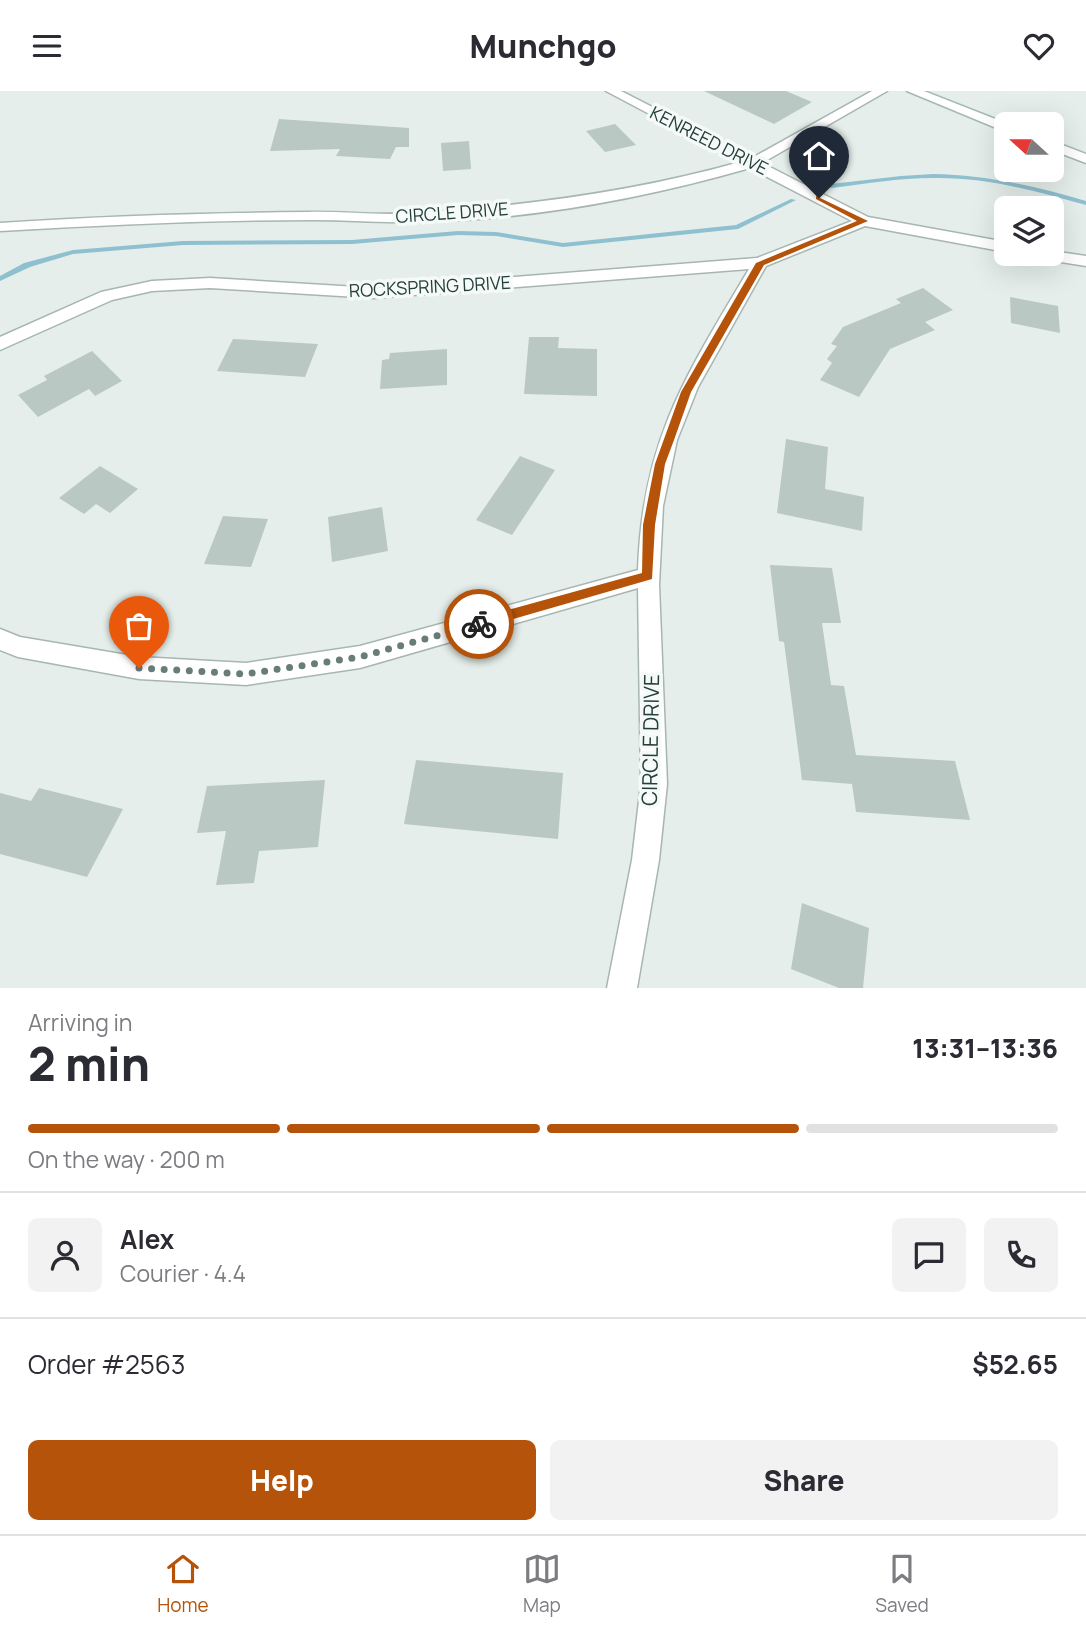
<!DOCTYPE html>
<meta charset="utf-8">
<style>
:root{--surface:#fff;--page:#f2f2f3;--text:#2b2b33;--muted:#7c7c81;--line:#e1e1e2;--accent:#b45309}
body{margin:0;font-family:Manrope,sans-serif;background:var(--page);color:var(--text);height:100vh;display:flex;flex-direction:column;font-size:26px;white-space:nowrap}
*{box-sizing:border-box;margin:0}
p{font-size:23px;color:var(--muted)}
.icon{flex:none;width:38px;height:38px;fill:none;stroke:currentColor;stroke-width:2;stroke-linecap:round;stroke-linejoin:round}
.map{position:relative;height:897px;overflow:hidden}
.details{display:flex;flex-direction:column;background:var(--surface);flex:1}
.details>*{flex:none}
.needle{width:46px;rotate:291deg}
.controls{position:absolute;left:994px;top:21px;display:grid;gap:14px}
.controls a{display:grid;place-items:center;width:70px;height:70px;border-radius:10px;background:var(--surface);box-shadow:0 7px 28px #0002;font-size:35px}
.pin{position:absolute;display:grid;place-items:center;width:60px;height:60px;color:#fff;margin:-72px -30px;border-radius:50% 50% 50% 0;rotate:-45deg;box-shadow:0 0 7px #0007}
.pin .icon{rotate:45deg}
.courier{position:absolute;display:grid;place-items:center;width:70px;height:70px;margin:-35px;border:5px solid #b45309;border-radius:50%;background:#fff;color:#222;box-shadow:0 2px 9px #0007}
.head em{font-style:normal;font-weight:800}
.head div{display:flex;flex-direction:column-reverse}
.head{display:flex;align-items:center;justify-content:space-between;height:119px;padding:0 28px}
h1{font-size:46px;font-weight:800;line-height:52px}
.bar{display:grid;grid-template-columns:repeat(4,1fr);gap:10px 7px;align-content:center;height:84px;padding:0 28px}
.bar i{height:9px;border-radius:5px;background:var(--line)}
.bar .current{background:var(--accent)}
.bar p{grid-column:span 4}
.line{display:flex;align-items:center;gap:18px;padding:0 28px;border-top:2px solid var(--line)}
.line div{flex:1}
.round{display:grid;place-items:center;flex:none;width:74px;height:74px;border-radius:10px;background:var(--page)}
.primary-button{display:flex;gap:14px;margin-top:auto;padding:14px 28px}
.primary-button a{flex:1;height:80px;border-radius:10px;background:var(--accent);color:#fff;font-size:28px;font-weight:800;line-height:80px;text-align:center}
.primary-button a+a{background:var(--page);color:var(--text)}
header{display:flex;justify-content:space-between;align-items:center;height:91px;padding:0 28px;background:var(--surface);font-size:32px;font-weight:800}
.menu{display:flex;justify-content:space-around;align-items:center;height:98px;border-top:2px solid var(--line);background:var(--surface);font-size:19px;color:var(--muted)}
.menu a{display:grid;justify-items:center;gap:4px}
.menu .current{color:var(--accent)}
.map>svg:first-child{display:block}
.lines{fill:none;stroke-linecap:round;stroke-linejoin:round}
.stream{fill:#8fc0d0;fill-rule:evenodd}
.building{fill:#bac8c4}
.minor-casing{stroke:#a7b6b2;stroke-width:3}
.secondary-casing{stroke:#a3b9b3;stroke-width:3}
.minor{fill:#fff;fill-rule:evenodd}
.secondary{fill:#fff;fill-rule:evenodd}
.route{fill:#b45309}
.done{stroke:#687c78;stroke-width:7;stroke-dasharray:0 12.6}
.labels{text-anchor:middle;stroke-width:7;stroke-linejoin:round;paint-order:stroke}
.far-street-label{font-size:18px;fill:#243f3a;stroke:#f5faf8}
.street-label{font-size:21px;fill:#243f3a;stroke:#f5faf8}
</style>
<header><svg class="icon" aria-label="menu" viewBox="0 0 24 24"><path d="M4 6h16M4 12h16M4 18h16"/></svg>Munchgo<svg class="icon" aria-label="heart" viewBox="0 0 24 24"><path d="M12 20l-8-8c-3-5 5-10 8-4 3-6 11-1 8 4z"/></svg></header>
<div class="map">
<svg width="1086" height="897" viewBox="0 0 1086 897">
<rect width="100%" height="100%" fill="#e5eeea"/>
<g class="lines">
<g class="stream">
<path d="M933 83C986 84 1036 95 1086 110V114C1036 100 986 86 933 87 899 87 865 93 831 97L828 95 831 93 901 85Z"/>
<polygon points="791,108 796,109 738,138 563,156 496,145 458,144 352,153 183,154 73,163 30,176 0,190 0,185 24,172 73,159 183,150 352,149 458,140 496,141 563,152 736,134"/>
</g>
</g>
<g class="building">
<polygon points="704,0 786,0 812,11 774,33"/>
<polygon points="279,28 409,37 409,56 396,56 390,68 336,65 340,58 270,60"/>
<polygon points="615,33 636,54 605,61 586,40"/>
<polygon points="469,50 471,78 443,80 441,52"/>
<polygon points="923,197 953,219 925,231 935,239 890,258 859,306 820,289 832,272 827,268 837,255 831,253 843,236 901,212 896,208"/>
<polygon points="1010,206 1058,215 1060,242 1011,232"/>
<polygon points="529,246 559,246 558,257 597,258 597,305 524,303"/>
<polygon points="233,248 318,253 305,286 217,280"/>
<polygon points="447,258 447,294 380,298 382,269 389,268 390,262"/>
<polygon points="92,260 122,290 95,305 89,298 38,326 18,304 47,289 44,285"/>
<polygon points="786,348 828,356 825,398 864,406 862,440 777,422"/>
<polygon points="520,365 555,379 512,444 476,429"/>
<polygon points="100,375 138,398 110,422 96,413 84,423 59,407"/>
<polygon points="382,416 388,460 332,471 328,426"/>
<polygon points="223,425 268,428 251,476 204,473"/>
<polygon points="770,474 832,477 841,532 822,532 831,594 844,595 856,664 955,670 970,729 856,721 852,693 802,689 784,551 779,550"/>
<polygon points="416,669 563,682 558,748 404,733"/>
<polygon points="325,689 318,756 259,760 254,792 216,794 226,740 197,742 207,695"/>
<polygon points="39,697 123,718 87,786 0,763 0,702 31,710"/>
<polygon points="802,812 869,837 863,897 839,897 791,878"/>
</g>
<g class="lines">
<defs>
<g id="minor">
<path d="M606 0H621L752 67 872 0H887L762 72 868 126 1006 151V161L865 135 766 175 698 296 677 349 663 415 659 494 667 693 659 769 637 897H607L632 769 641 693 638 497 360 577 246 594 139 588 18 566 0 559V538L20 546 139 566 246 572 360 555 638 479C642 350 686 284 749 178L374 207 210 197 152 200 112 209 0 259V246L101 201 152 190 210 187 374 197 757 167 852 130 750 77C642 108 522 130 410 131 378 132 346 129 314 129 209 129 105 134 0 140V132C103 125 205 122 308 121 344 120 379 125 415 122 524 115 634 101 740 71Z"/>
<polygon points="1052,160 1086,165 1086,175 1042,168 1034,163 1052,163"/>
</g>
<g id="secondary">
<polygon points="907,0 924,0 1008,33 1006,41"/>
<polygon points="1052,50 1086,63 1086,72 1052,59"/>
</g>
</defs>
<use href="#minor" class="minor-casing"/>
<use href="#secondary" class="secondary-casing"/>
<use href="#minor" class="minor"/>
<use href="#secondary" class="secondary"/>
</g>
<polygon class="route" points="816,105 868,130 764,174 691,301 674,349 665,373 655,434 652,488 479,538 475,536 473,533 479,527 642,482 643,434 655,373 681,301 756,172 857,130 816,108"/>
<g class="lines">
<polyline class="done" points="139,577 246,583 360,566 479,533"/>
</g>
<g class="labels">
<g class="far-street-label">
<text transform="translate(709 50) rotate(27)" y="6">KENREED DRIVE</text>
<text transform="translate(452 122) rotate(-4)" y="6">CIRCLE DRIVE</text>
<text transform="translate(430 196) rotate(-3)" y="6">ROCKSPRING DRIVE</text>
</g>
<g class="street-label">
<text transform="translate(651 649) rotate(-89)" y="7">CIRCLE DRIVE</text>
</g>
</g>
</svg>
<div class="controls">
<a><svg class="needle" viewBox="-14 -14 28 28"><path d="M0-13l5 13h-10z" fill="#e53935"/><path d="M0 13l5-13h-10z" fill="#7c7c81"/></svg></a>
<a><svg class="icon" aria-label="layers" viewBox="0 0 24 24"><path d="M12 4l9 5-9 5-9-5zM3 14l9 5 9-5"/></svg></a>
</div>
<div class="pin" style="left:139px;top:577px;background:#ea580c"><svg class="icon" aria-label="bag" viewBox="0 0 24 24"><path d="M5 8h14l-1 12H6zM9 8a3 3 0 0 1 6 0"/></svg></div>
<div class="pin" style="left:819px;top:107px;background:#1f2937"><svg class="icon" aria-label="home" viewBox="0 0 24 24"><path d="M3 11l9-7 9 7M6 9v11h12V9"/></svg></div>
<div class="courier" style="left:479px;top:533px"><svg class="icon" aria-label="bike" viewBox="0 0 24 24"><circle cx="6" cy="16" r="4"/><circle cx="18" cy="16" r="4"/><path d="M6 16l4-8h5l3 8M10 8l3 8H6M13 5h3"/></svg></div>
</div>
<section class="details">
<div class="head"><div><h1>2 min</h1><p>Arriving in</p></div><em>13:31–13:36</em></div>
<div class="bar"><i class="current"></i><i class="current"></i><i class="current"></i><i></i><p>On the way · 200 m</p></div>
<div class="line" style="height:126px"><a class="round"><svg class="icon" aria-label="person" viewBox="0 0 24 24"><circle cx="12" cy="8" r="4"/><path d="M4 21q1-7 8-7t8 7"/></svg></a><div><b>Alex</b><p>Courier · 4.4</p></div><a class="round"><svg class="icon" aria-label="chat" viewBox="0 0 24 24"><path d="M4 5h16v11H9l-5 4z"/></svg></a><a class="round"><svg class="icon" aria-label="phone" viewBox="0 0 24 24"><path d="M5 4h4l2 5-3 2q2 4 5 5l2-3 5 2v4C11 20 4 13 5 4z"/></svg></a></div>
<div class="line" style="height:91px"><div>Order #2563</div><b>$52.65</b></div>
<div class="primary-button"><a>Help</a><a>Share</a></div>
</section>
<nav class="menu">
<a class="current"><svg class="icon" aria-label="home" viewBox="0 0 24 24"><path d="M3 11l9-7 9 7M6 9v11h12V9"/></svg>Home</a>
<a><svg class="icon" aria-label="map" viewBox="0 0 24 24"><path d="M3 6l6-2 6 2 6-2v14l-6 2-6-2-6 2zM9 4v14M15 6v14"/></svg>Map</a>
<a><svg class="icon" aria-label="saved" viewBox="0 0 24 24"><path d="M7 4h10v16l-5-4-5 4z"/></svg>Saved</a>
</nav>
